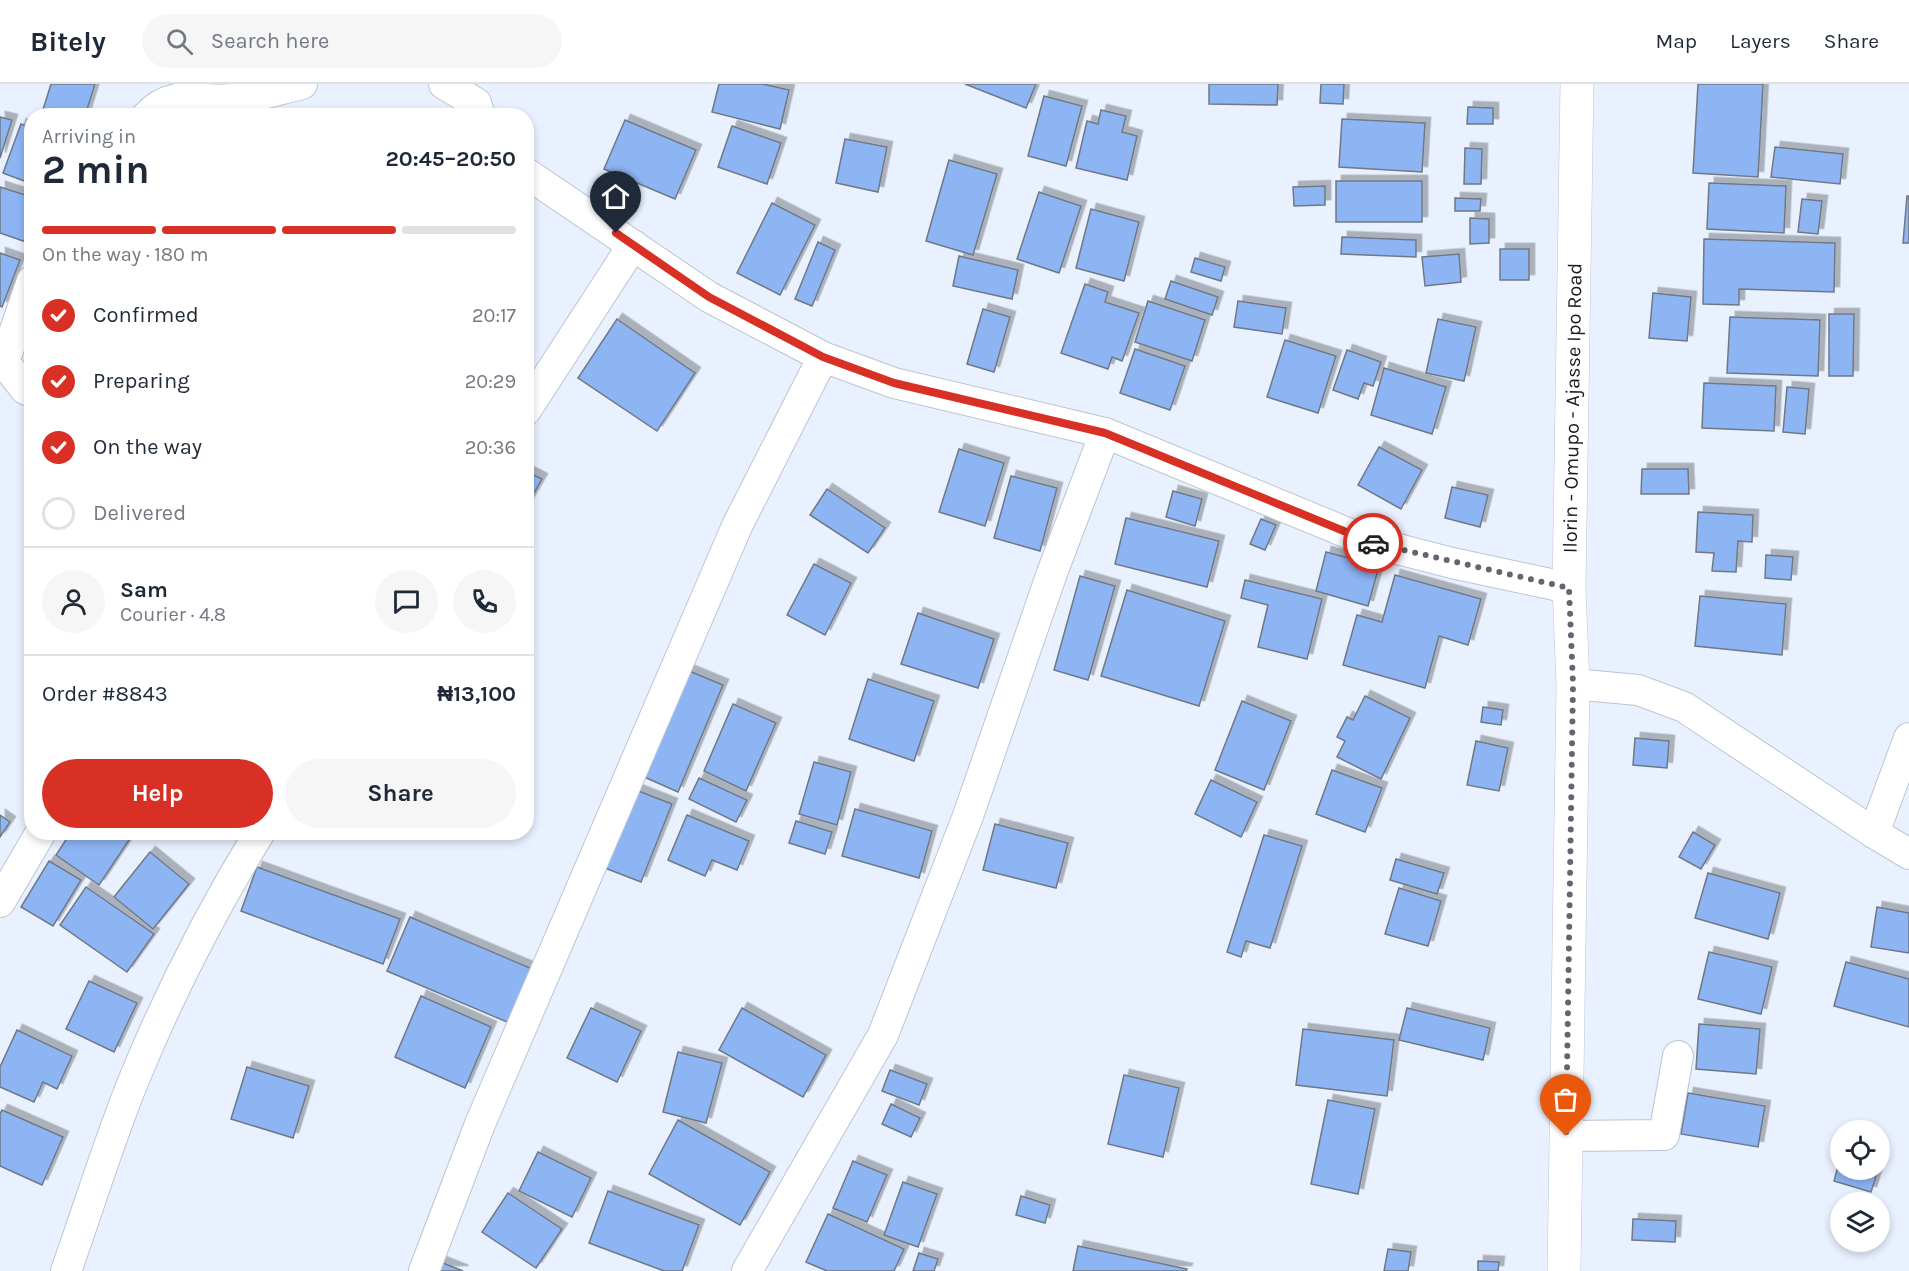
<!DOCTYPE html>
<meta charset="utf-8">
<style>
:root{--surface:#fff;--page:#f6f6f7;--text:#1f2937;--muted:#747a83;--line:#e0e1e3;--accent:#d93025}
body{margin:0;font-family:Karla,sans-serif;background:var(--page);color:var(--text);height:100vh;display:flex;flex-direction:column;font-size:22px;white-space:nowrap}
*{box-sizing:border-box;margin:0}
p{font-size:20px;color:var(--muted)}
.icon{flex:none;width:33px;height:33px;fill:none;stroke:currentColor;stroke-width:2;stroke-linecap:round;stroke-linejoin:round}
.map{position:relative;flex:1;overflow:hidden}
.details{position:absolute;left:24px;top:24px;width:510px;height:732px;display:flex;flex-direction:column;background:var(--surface);border-radius:24px;box-shadow:0 3px 9px #0003}
.details>*{flex:none}
.fabs{position:absolute;left:1830px;top:1036px;display:grid;gap:12px}
.fabs a{display:grid;place-items:center;width:60px;height:60px;border-radius:50%;background:var(--surface);box-shadow:0 3px 9px #0003;font-size:30px}
.pin{position:absolute;display:grid;place-items:center;width:51px;height:51px;color:#fff;margin:-62px -26px;border-radius:50% 50% 50% 0;rotate:-45deg;box-shadow:0 0 6px #0007}
.pin .icon{rotate:45deg}
.courier{position:absolute;display:grid;place-items:center;width:60px;height:60px;margin:-30px;border:4px solid #d93025;border-radius:50%;background:#fff;color:#222;box-shadow:0 2px 8px #0007}
.headline em{font-style:normal;font-weight:700}
.headline div{display:flex;flex-direction:column-reverse}
.headline{display:flex;align-items:center;justify-content:space-between;height:102px;padding:0 18px}
h1{font-size:39px;font-weight:700;line-height:45px}
.bar{display:grid;grid-template-columns:repeat(4,1fr);gap:9px 6px;align-content:center;height:72px;padding:0 18px}
.bar i{height:8px;border-radius:4px;background:var(--line)}
.bar .active{background:var(--accent)}
.bar p{grid-column:span 4}
.line{display:flex;align-items:center;gap:15px;padding:0 18px;border-top:2px solid var(--line)}
.line div{flex:1}
.round{display:grid;place-items:center;flex:none;width:63px;height:63px;border-radius:32px;background:var(--page)}
ol{padding:0 18px;list-style:none}
li{display:flex;align-items:center;gap:18px;height:66px}
li p{margin-inline-start:auto}
li .icon{padding:6px;border-radius:50%;background:var(--accent);color:#fff;stroke-width:4}
li:last-child{color:var(--muted)}
li i{width:33px;height:33px;border:3px solid var(--line);border-radius:50%}
.button{display:flex;gap:12px;margin-top:auto;padding:12px 18px}
.button a{flex:1;height:69px;border-radius:36px;background:var(--accent);color:#fff;font-size:24px;font-weight:700;line-height:69px;text-align:center}
.button a+a{background:var(--page);color:var(--text)}
header{display:flex;align-items:center;gap:36px;box-sizing:border-box;height:84px;padding:0 30px;background:var(--surface);border-bottom:2px solid var(--line)}
header strong{font-size:28px}
nav{display:flex;gap:33px;margin-inline-start:auto;font-size:21px}
.search{width:420px;height:54px;background:var(--page);display:flex;align-items:center;gap:15px;box-sizing:border-box;padding:0 21px;border-radius:33px;color:var(--muted);font-size:22px}
.map>svg:first-child{display:block}
.building{fill:#8db5f4;stroke:#6f7886;stroke-width:1.5;filter:url(#shadow)}
.lines{fill:none;stroke-linecap:round;stroke-linejoin:round}
.minor-casing{stroke:#bbc5d4;stroke-width:32}
.highway-casing{stroke:#bbc5d4;stroke-width:34}
.minor{stroke:#fff;stroke-width:30}
.highway{stroke:#fff;stroke-width:33}
.done{stroke:#61676e;stroke-width:6;stroke-dasharray:0 10.8}
.route{stroke:#d93025;stroke-width:8}
.labels{text-anchor:middle;stroke-width:4.5;stroke-linejoin:round;paint-order:stroke}
.street-label{font-size:20px;fill:#181c21;stroke:#fff}
</style>
<header>
<strong>Bitely</strong>
<div class="search"><svg class="icon" aria-label="search" viewBox="0 0 24 24"><circle cx="10" cy="10" r="6"/><path d="M15 15l6 6"/></svg>Search here</div>
<nav><a>Map</a><a>Layers</a><a>Share</a></nav>
</header>
<div class="map">
<svg width="1909" height="1187" viewBox="0 0 1909 1187">
<defs>
<filter id="shadow"><feDropShadow dx="5.5" dy="-5.5" stdDeviation="0" flood-color="#0004"/></filter>
</defs>
<rect width="100%" height="100%" fill="#e9f1fe"/>
<g class="building">
<polygon points="51,0 95,0 85,32 41,32"/>
<polygon points="719,0 763,0 789,6 780,45 712,28"/>
<polygon points="965,0 1036,0 1026,24"/>
<polygon points="1209,0 1278,0 1277,21 1209,20"/>
<polygon points="1321,0 1344,0 1343,20 1320,19"/>
<polygon points="1698,0 1763,0 1758,93 1693,89"/>
<polygon points="1044,12 1082,22 1066,82 1028,72"/>
<polygon points="1468,23 1493,24 1493,40 1467,40"/>
<polygon points="1101,26 1126,32 1122,48 1137,52 1127,96 1076,84 1087,37 1098,40"/>
<polygon points="0,33 12,36 0,74"/>
<polygon points="1342,35 1425,39 1422,88 1339,83"/>
<polygon points="625,36 696,66 675,115 604,85"/>
<polygon points="21,40 32,44 32,100 3,89"/>
<polygon points="732,42 781,59 767,100 718,83"/>
<polygon points="845,55 887,63 878,108 836,99"/>
<polygon points="1775,63 1843,70 1840,100 1771,93"/>
<polygon points="1465,64 1482,65 1481,100 1464,100"/>
<polygon points="949,76 997,90 973,171 926,157"/>
<rect x="1336" y="97" width="86" height="41"/>
<polygon points="1709,99 1786,102 1784,149 1707,145"/>
<polygon points="1325,102 1325,121 1294,122 1293,103"/>
<polygon points="0,103 32,113 32,152 29,159 0,149"/>
<polygon points="1039,108 1081,122 1059,189 1017,175"/>
<polygon points="1907,112 1909,112 1909,159 1903,159"/>
<polygon points="1455,114 1481,115 1480,127 1455,127"/>
<polygon points="1802,115 1822,117 1818,150 1798,148"/>
<polygon points="772,119 815,141 780,211 737,189"/>
<polygon points="1091,125 1139,138 1124,197 1076,184"/>
<polygon points="1470,134 1489,135 1489,159 1470,160"/>
<polygon points="1342,153 1416,156 1416,173 1341,170"/>
<polygon points="1704,155 1835,159 1834,208 1739,205 1739,221 1703,220"/>
<polygon points="818,158 835,166 812,222 795,215"/>
<rect x="1500" y="165" width="29" height="31"/>
<polygon points="0,169 20,176 2,223 0,222"/>
<polygon points="1459,170 1461,198 1425,202 1422,173"/>
<polygon points="959,172 1018,186 1012,215 953,202"/>
<polygon points="1195,174 1225,183 1221,197 1191,188"/>
<polygon points="1171,197 1218,213 1212,231 1165,215"/>
<polygon points="1085,200 1108,208 1105,218 1139,229 1122,277 1112,273 1108,285 1061,269"/>
<polygon points="1653,209 1691,213 1687,257 1649,254"/>
<polygon points="1148,217 1205,236 1192,277 1135,258"/>
<polygon points="1238,217 1286,224 1282,250 1234,243"/>
<polygon points="983,225 1010,233 994,288 967,280"/>
<polygon points="1829,230 1854,230 1853,292 1829,292"/>
<polygon points="1730,233 1820,236 1818,292 1727,289"/>
<polygon points="617,235 695,289 657,347 578,294"/>
<polygon points="1438,235 1476,243 1464,297 1426,289"/>
<polygon points="1285,256 1336,272 1318,329 1267,313"/>
<polygon points="1135,265 1185,282 1170,326 1120,309"/>
<polygon points="1347,266 1381,278 1373,302 1364,299 1358,315 1333,306"/>
<polygon points="1384,284 1446,303 1432,350 1371,331"/>
<polygon points="1704,299 1776,302 1774,347 1702,344"/>
<polygon points="1787,303 1809,305 1805,350 1783,348"/>
<polygon points="1379,363 1422,386 1401,425 1358,401"/>
<polygon points="959,365 1004,379 985,442 939,428"/>
<polygon points="1642,385 1688,385 1689,410 1641,410"/>
<polygon points="526,387 542,395 526,423"/>
<polygon points="1011,392 1057,404 1040,467 994,454"/>
<polygon points="1452,403 1488,411 1480,443 1445,434"/>
<polygon points="827,405 885,444 868,469 810,431"/>
<polygon points="1173,407 1202,415 1195,442 1166,433"/>
<polygon points="1698,428 1753,431 1752,458 1738,457 1736,488 1712,487 1714,469 1696,468"/>
<polygon points="1126,434 1219,457 1207,503 1115,480"/>
<polygon points="1261,435 1276,441 1265,466 1250,460"/>
<polygon points="1326,468 1379,482 1368,522 1316,507"/>
<polygon points="1766,471 1793,473 1791,496 1765,494"/>
<polygon points="814,480 851,499 825,551 787,531"/>
<polygon points="1395,491 1481,515 1468,561 1439,552 1425,604 1343,581 1357,531 1382,538"/>
<polygon points="1080,492 1115,502 1088,596 1054,586"/>
<polygon points="1245,496 1322,515 1307,575 1258,563 1268,521 1241,514"/>
<polygon points="1127,506 1225,537 1199,622 1101,592"/>
<polygon points="1700,512 1786,520 1782,571 1695,562"/>
<polygon points="918,529 994,555 978,604 901,580"/>
<polygon points="687,586 723,601 678,708 642,692"/>
<polygon points="868,595 934,617 914,677 849,655"/>
<polygon points="1365,612 1410,634 1381,695 1337,673 1345,657 1337,653 1347,633 1353,636"/>
<polygon points="1242,617 1291,637 1264,706 1215,686"/>
<polygon points="733,620 776,639 746,707 704,687"/>
<polygon points="1483,623 1503,626 1501,641 1481,638"/>
<polygon points="1635,654 1669,657 1667,684 1633,681"/>
<polygon points="1476,657 1508,664 1499,707 1467,701"/>
<polygon points="814,678 851,688 837,741 799,730"/>
<polygon points="1332,686 1382,704 1365,748 1316,730"/>
<polygon points="699,694 747,716 736,738 689,715"/>
<polygon points="1211,696 1257,718 1241,753 1195,730"/>
<polygon points="636,706 672,720 641,798 605,784"/>
<polygon points="855,725 932,747 919,794 842,772"/>
<polygon points="0,731 10,738 0,753"/>
<polygon points="687,731 749,757 737,786 712,776 705,792 668,776"/>
<polygon points="796,737 832,748 825,770 789,759"/>
<polygon points="995,740 1068,759 1056,804 983,786"/>
<polygon points="71,748 131,748 133,750 99,801 56,771"/>
<polygon points="1693,748 1715,761 1701,785 1679,773"/>
<polygon points="1264,751 1302,762 1270,864 1246,857 1241,873 1227,868"/>
<polygon points="150,768 189,800 153,845 114,813"/>
<polygon points="1396,775 1444,789 1437,810 1390,796"/>
<polygon points="49,777 81,796 53,842 21,823"/>
<polygon points="257,783 400,835 383,880 241,827"/>
<polygon points="1708,789 1780,809 1768,855 1695,834"/>
<polygon points="86,803 154,850 127,888 60,841"/>
<polygon points="1399,804 1441,817 1428,862 1385,850"/>
<polygon points="1877,823 1909,829 1909,869 1871,863"/>
<polygon points="410,833 537,887 514,941 387,887"/>
<polygon points="1709,868 1772,883 1761,930 1698,915"/>
<polygon points="1846,878 1909,895 1909,943 1834,922"/>
<polygon points="89,897 137,919 114,968 66,945"/>
<polygon points="421,912 491,943 465,1004 395,973"/>
<polygon points="591,924 641,947 617,998 567,974"/>
<polygon points="742,924 826,971 803,1013 719,966"/>
<polygon points="1407,924 1490,944 1483,976 1399,956"/>
<polygon points="1699,940 1760,945 1756,990 1696,985"/>
<polygon points="1303,945 1394,956 1387,1012 1296,1001"/>
<polygon points="17,946 72,972 57,1005 43,998 34,1018 0,1003 0,983"/>
<polygon points="678,968 722,979 706,1039 663,1028"/>
<polygon points="247,983 309,1002 293,1054 231,1035"/>
<polygon points="890,986 927,1000 919,1021 882,1007"/>
<polygon points="1124,991 1179,1004 1163,1073 1108,1060"/>
<polygon points="1688,1009 1765,1022 1758,1063 1681,1050"/>
<polygon points="1328,1016 1375,1025 1358,1110 1311,1100"/>
<polygon points="891,1020 920,1034 911,1053 882,1040"/>
<polygon points="2,1026 63,1053 42,1101 0,1082 0,1030"/>
<polygon points="678,1036 770,1088 740,1141 649,1090"/>
<polygon points="538,1068 591,1094 572,1133 519,1107"/>
<polygon points="1840,1075 1840,1086 1878,1086 1871,1108 1834,1097"/>
<polygon points="853,1077 887,1091 867,1138 833,1124"/>
<polygon points="903,1098 937,1110 918,1163 884,1151"/>
<polygon points="608,1107 699,1141 682,1187 664,1187 589,1159"/>
<polygon points="508,1109 562,1145 536,1184 482,1148"/>
<polygon points="1021,1112 1050,1121 1045,1139 1016,1131"/>
<polygon points="828,1130 904,1165 894,1187 827,1187 806,1178"/>
<polygon points="1633,1135 1676,1137 1675,1158 1632,1156"/>
<polygon points="1078,1162 1187,1185 1186,1187 1073,1187"/>
<polygon points="1388,1165 1411,1168 1408,1187 1384,1187"/>
<polygon points="919,1169 938,1175 934,1187 913,1187"/>
<polygon points="438,1177 463,1187 435,1187"/>
<polygon points="1478,1177 1499,1178 1498,1187 1478,1187"/>
</g>
<g class="lines">
<defs>
<g id="minor">
<polyline points="444,0 476,19 480,32"/>
<path d="M147 32C174 3 201 19 234 15 257 13 280 5 302 0"/>
<polyline points="526,89 709,213 823,273 894,299 1105,349 1367,457 1452,479 1569,504"/>
<polyline points="32,197 4,278 25,305 32,308"/>
<polyline points="526,326 633,161"/>
<polyline points="1573,600 1638,606 1684,623 1874,749 1909,770"/>
<polyline points="1874,749 1909,654"/>
<polyline points="0,818 41,748"/>
<polyline points="1566,1052 1664,1051 1678,972"/>
<path d="M66 1187C89 1123 109 1056 135 993 170 908 212 826 260 748"/>
<polyline points="424,1187 480,1040 737,442 823,273"/>
<polyline points="747,1187 883,951 968,732 1052,489 1105,349"/>
</g>
<polyline id="highway" points="1564,1187 1573,600 1569,504 1577,0"/>
</defs>
<use href="#minor" class="minor-casing"/>
<use href="#highway" class="highway-casing"/>
<use href="#minor" class="minor"/>
<use href="#highway" class="highway"/>
</g>
<g class="lines">
<polyline class="done" points="1373,459 1569,504 1573,600 1566,1052"/>
<polyline class="route" points="616,149 709,213 823,273 894,299 1105,349 1373,459"/>
</g>
<g class="labels">
<g class="street-label">
<text transform="translate(1572 324) rotate(-89)" y="7">Ilorin - Omupo - Ajasse Ipo Road</text>
</g>
</g>
</svg>
<div class="fabs">
<a><svg class="icon" aria-label="locate" viewBox="0 0 24 24"><circle cx="12" cy="12" r="6"/><path d="M12 2v4M12 18v4M2 12h4M18 12h4"/></svg></a>
<a><svg class="icon" aria-label="layers" viewBox="0 0 24 24"><path d="M12 4l9 5-9 5-9-5zM3 14l9 5 9-5"/></svg></a>
</div>
<div class="pin" style="left:1566px;top:1052px;background:#ea580c"><svg class="icon" aria-label="bag" viewBox="0 0 24 24"><path d="M5 8h14l-1 12H6zM9 8a3 3 0 0 1 6 0"/></svg></div>
<div class="pin" style="left:616px;top:149px;background:#1f2937"><svg class="icon" aria-label="home" viewBox="0 0 24 24"><path d="M3 11l9-7 9 7M6 9v11h12V9"/></svg></div>
<div class="courier" style="left:1373px;top:459px"><svg class="icon" aria-label="car" viewBox="0 0 24 24"><path d="M5 17H2v-5l4-1 3-4h7l3 4 3 1v5h-3M9 17h6M6 11h13"/><circle cx="7" cy="17" r="2"/><circle cx="17" cy="17" r="2"/></svg></div>
<section class="details">
<div class="headline"><div><h1>2 min</h1><p>Arriving in</p></div><em>20:45–20:50</em></div>
<div class="bar"><i class="active"></i><i class="active"></i><i class="active"></i><i></i><p>On the way · 180 m</p></div>
<ol>
<li><svg class="icon" aria-label="check" viewBox="0 0 24 24"><path d="M5 12l5 5 9-10"/></svg>Confirmed<p>20:17</p></li>
<li><svg class="icon" aria-label="check" viewBox="0 0 24 24"><path d="M5 12l5 5 9-10"/></svg>Preparing<p>20:29</p></li>
<li><svg class="icon" aria-label="check" viewBox="0 0 24 24"><path d="M5 12l5 5 9-10"/></svg>On the way<p>20:36</p></li>
<li><i></i>Delivered</li>
</ol>
<div class="line" style="height:108px"><a class="round"><svg class="icon" aria-label="person" viewBox="0 0 24 24"><circle cx="12" cy="8" r="4"/><path d="M4 21q1-7 8-7t8 7"/></svg></a><div><b>Sam</b><p>Courier · 4.8</p></div><a class="round"><svg class="icon" aria-label="chat" viewBox="0 0 24 24"><path d="M4 5h16v11H9l-5 4z"/></svg></a><a class="round"><svg class="icon" aria-label="phone" viewBox="0 0 24 24"><path d="M5 4h4l2 5-3 2q2 4 5 5l2-3 5 2v4C11 20 4 13 5 4z"/></svg></a></div>
<div class="line" style="height:78px"><div>Order #8843</div><b>₦13,100</b></div>
<div class="button"><a>Help</a><a>Share</a></div>
</section>
</div>
